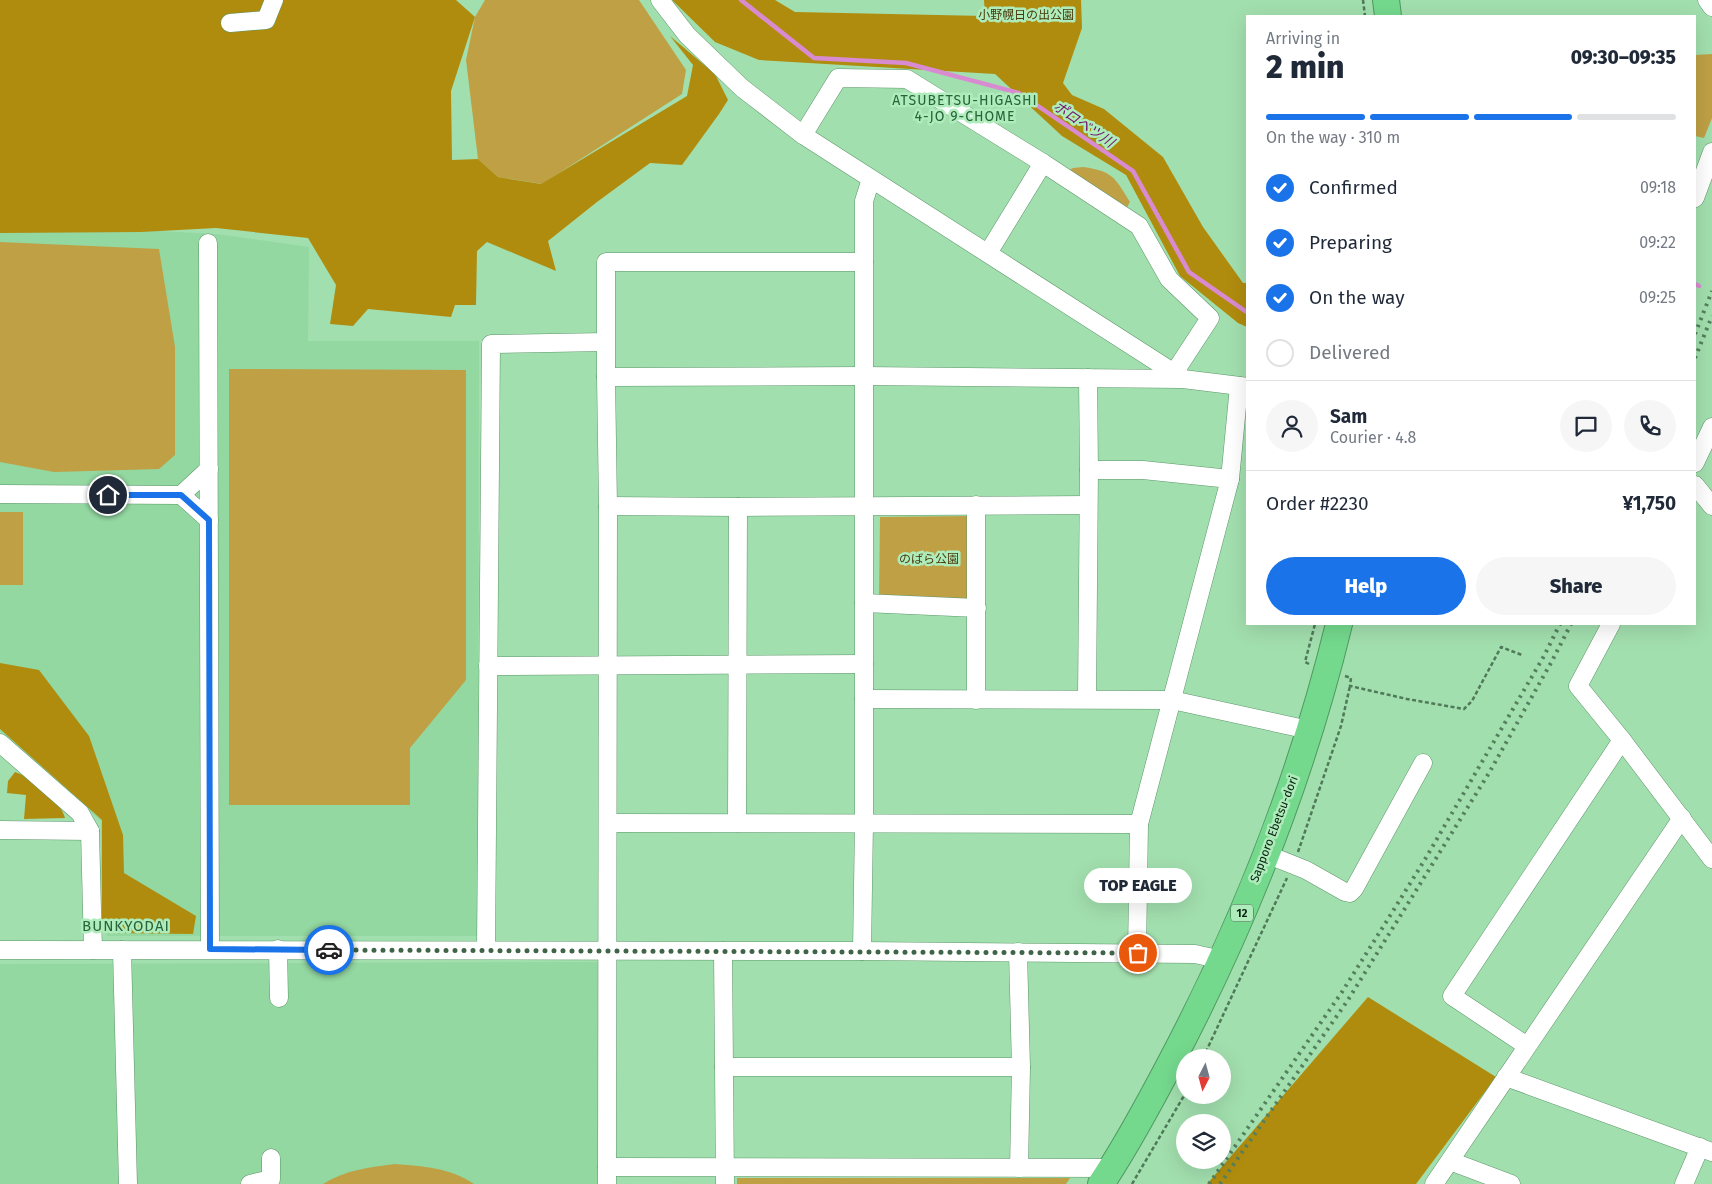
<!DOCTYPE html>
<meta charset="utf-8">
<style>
:root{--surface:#fff;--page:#f6f6f7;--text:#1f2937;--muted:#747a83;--line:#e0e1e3;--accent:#1a73e8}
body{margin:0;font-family:"Fira Sans","Noto Sans JP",sans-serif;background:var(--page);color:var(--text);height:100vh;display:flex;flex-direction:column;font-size:19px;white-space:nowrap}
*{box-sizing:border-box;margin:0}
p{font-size:16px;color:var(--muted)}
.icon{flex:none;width:28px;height:28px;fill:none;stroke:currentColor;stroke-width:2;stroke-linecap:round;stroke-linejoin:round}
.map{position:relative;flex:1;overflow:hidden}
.details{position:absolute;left:1246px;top:15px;width:450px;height:610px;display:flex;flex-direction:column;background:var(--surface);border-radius:0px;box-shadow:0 5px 20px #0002}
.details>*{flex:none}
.needle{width:32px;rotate:186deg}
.tools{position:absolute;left:1176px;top:1049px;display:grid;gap:10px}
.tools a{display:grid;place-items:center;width:55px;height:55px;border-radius:50%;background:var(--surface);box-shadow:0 5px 20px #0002;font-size:25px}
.pin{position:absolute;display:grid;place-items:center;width:42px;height:42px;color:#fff;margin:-21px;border:2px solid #fff;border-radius:50%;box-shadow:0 1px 5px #0007}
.courier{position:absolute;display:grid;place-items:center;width:50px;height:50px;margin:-25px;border:4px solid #1a73e8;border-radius:50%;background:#fff;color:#222;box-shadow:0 1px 6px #0007}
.bubble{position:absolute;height:35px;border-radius:18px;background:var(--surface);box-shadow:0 5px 20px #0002;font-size:16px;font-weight:800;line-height:35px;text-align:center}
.overview em{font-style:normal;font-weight:800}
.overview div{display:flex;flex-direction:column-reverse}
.overview{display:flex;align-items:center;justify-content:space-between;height:85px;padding:0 20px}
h1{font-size:32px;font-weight:800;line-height:38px}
.bar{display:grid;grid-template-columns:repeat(4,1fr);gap:8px 5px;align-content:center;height:60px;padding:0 20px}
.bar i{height:6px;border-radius:4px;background:var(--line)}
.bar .active{background:var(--accent)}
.bar p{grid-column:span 4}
.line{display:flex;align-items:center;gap:12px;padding:0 20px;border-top:1px solid var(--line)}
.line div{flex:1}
.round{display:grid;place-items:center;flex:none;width:52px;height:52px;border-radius:26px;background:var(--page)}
ol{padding:0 20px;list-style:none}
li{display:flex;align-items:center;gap:15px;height:55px}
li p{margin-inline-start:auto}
li .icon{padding:5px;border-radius:50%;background:var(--accent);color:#fff;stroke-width:4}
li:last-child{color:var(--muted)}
li i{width:28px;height:28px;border:2px solid var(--line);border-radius:50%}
.action{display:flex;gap:10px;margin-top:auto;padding:10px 20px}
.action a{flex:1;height:58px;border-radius:30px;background:var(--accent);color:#fff;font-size:20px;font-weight:800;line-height:58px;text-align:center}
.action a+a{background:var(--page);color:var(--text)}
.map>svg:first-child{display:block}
.built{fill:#93d7a1}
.green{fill:#bfa045}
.forest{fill:#b08c0e}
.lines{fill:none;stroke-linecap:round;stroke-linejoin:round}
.stream{stroke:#d98bd1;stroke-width:4.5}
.minor-casing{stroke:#5d976a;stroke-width:19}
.highway-casing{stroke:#4f9961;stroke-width:28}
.path{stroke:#4f7959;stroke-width:2.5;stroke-dasharray:4 2.5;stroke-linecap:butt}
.minor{stroke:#fff;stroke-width:18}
.highway{stroke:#74d98d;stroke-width:26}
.rail{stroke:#55805e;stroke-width:4;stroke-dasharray:2.5 5;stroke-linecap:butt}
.done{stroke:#3f6447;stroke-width:5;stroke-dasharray:0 9}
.route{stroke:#1a73e8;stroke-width:6}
.labels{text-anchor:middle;stroke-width:5;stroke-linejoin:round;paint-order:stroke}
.shield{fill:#afecbb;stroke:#3b5f43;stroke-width:1}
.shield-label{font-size:11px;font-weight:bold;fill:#092210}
.park-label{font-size:12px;fill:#493a0d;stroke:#afecbb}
.street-label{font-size:12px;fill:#092210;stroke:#afecbb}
.neighbourhood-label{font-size:14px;letter-spacing:1px;fill:#286339;stroke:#afecbb}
.water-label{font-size:14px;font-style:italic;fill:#71126c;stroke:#afecbb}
.quarter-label{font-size:15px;letter-spacing:1px;fill:#286339;stroke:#afecbb}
</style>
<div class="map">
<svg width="1712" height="1184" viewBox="0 0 1712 1184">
<rect width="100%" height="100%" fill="#a2dfae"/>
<g class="built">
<polygon points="0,225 43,225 216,234 309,247 308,341 479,341 478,936 108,936 100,930 101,821 0,731"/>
<polygon points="600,962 600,1184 0,1184 0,964"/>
</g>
<g class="green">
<polygon points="485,0 639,0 686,70 682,94 542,184 498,177 478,159 466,60 475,17"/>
<polygon points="1712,54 1712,118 1704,138 1695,136 1695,55"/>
<path d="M1083 167C1113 171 1115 178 1130 202L1126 209 1065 172 1073 168Z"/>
<polygon points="0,242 159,249 175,347 175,455 159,469 54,472 0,462"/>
<polygon points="229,369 466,370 466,680 410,748 410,805 229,805"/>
<rect x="0" y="512" width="23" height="73"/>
<polygon points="972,516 972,603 879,600 880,517"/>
<path d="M395 1164C421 1166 452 1168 474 1184H323C345 1170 370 1167 395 1164Z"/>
<polygon points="737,1178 1070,1178 1066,1184 737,1184"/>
</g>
<g class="forest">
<polygon points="0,0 456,0 475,17 451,91 452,160 478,159 498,177 541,184 687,96 693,65 670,36 715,74 728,100 719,114 682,165 650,163 597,202 548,241 556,271 487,242 477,251 476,305 455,305 451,317 368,309 353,326 330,324 336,285 308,238 216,228 141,232 0,233"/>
<polygon points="672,0 775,0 795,12 985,16 984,0 1081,0 1082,28 1063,83 1072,95 1104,109 1163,157 1203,227 1243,283 1247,283 1247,327 1238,323 1180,276 1126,175 1062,136 995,74 759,60 715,42"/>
<polygon points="0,663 39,670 89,736 123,835 124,873 196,916 193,934 109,933 102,929 102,820 0,729"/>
<path d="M15 772C20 774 26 776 30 779 40 786 63 806 65 818L24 819 26 795 7 793 8 781Z"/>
<polygon points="1368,997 1496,1077 1416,1184 1207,1184"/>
</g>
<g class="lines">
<g class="stream">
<polyline points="741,0 814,58 906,63 1019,93 1133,171 1189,272 1248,313"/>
<polyline points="1695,284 1699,286"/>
</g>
<defs>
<g id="minor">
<polyline points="660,0 687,35 742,88 803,135 1182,378"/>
<polyline points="1707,0 1712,7"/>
<polyline points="230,23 266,20 274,0"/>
<polyline points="803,135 838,78 907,79 1043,163 1139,226 1169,279 1210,318 1174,373"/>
<polyline points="1695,198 1712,152"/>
<polyline points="208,243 210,949"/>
<polyline points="988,253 1043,163"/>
<polyline points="606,377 606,262 864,262"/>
<polyline points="1695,463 1712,427"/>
<polyline points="1089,470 1143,470 1230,479"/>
<polyline points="1695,485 1712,506"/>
<polyline points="0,494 181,495 209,469"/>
<polyline points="181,495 209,520"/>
<polyline points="976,505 976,700"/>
<polyline points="608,506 738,507 1088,505"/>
<polyline points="864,603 977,608"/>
<polyline points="1611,624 1578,686 1622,740 1712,859"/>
<polyline points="488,666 864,664"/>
<polyline points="864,699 1172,700 1309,730"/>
<polyline points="1087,699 1089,470 1088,378"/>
<polyline points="0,743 80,813 90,831 93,950"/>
<polyline points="608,823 1139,824"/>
<polyline points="737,823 738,507"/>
<polyline points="0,830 90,831"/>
<polyline points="1266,854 1306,870 1345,892 1350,893 1354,889 1423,763"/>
<polyline points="278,949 279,998"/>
<polyline points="0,950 862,951 1195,954 1222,960"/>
<polyline points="122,950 128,1184"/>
<polyline points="486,950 491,344 605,342"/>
<polyline points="723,951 725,1184"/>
<polyline points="862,951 864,823 864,201 871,179"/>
<polyline points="1018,952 1021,1067 1019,1168"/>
<polyline points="1137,953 1139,824 1230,479 1239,386"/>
<polyline points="1527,1046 1452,996 1622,740"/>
<polyline points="724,1067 1021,1067"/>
<polyline points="1506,1077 1712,1152"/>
<polyline points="1450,1161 1511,1184"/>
<polyline points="607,1167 1112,1168"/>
<polyline points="250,1184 271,1179 271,1158"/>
<polyline points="607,1184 608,506 606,377 863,376 1183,379 1248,387"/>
<polyline points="1434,1184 1682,818"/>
<polyline points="1684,1184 1700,1147"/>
</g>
<g id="highway">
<polyline points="1386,0 1388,16"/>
<path d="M1101 1184C1127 1145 1149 1104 1171 1062 1244 924 1302 776 1339 624"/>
</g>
</defs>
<use href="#minor" class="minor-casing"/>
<use href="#highway" class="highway-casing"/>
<g class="path">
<polyline points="1363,0 1365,16"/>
<polyline points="1309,664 1305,662 1315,624"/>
<polyline points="1345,676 1351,678 1350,686 1407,699 1464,709 1472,701 1501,647 1522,655"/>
<polyline points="1298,852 1341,726 1350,686"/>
<polyline points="1203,1058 1287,878"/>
<polyline points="1132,1184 1185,1094"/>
</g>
<use href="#minor" class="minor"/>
<use href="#highway" class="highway"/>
<g class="rail">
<polyline points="1695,334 1712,291"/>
<polyline points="1695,358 1712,316"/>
<polyline points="1209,1184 1342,992 1388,919 1424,861 1544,656 1560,624"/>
<polyline points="1220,1184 1348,1000 1489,773 1552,661 1571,624"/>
</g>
</g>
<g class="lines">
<polyline class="done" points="329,950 1138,953"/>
<polyline class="route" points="108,495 181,495 209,520 210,949 329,950"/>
</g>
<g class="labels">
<rect class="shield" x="1231" y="904.5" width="22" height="17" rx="4"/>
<g class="shield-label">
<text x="1242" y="917">12</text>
</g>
<g class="park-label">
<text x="1026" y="19">小野幌日の出公園</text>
<text x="929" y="563">のばら公園</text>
</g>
<g class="street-label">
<text transform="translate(1274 829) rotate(-69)" y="4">Sapporo Ebetsu-dori</text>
</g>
<g class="neighbourhood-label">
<text x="965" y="105">ATSUBETSU-HIGASHI<tspan x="965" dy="16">4-JO 9-CHOME</tspan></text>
</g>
<g class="water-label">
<text transform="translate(1084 124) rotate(34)" y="5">ポロベツ川</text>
</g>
<g class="quarter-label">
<text x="126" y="931">BUNKYODAI</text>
</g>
</g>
</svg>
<div class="tools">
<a><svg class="needle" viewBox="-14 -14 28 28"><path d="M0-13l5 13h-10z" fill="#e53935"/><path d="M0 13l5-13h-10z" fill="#747a83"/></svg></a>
<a><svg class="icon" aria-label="layers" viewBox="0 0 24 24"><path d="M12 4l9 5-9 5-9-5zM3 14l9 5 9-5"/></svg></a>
</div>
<div class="pin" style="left:1138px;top:953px;background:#ea580c"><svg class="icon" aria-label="bag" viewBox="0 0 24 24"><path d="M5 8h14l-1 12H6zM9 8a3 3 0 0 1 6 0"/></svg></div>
<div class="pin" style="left:108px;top:495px;background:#1f2937"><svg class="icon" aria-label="home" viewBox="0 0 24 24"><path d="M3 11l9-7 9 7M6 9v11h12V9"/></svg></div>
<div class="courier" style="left:329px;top:950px"><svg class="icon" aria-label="car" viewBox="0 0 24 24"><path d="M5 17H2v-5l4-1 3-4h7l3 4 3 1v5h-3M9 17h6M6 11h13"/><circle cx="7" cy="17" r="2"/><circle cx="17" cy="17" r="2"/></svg></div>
<div class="bubble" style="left:1084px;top:868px;width:108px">TOP EAGLE</div>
<section class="details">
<div class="overview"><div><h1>2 min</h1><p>Arriving in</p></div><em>09:30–09:35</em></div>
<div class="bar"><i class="active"></i><i class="active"></i><i class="active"></i><i></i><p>On the way · 310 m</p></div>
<ol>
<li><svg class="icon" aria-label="check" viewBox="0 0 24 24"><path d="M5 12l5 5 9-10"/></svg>Confirmed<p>09:18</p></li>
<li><svg class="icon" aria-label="check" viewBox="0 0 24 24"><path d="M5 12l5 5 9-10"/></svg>Preparing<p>09:22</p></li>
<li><svg class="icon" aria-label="check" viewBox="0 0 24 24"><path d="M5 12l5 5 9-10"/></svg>On the way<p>09:25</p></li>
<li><i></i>Delivered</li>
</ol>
<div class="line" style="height:90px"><a class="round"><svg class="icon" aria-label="person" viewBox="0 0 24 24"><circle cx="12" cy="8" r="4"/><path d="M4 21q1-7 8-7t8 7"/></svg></a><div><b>Sam</b><p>Courier · 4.8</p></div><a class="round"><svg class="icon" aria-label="chat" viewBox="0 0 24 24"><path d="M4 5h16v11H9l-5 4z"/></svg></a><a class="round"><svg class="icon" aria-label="phone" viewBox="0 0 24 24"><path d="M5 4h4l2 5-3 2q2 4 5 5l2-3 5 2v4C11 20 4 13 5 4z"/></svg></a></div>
<div class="line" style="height:65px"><div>Order #2230</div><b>¥1,750</b></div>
<div class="action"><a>Help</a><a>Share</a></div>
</section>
</div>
